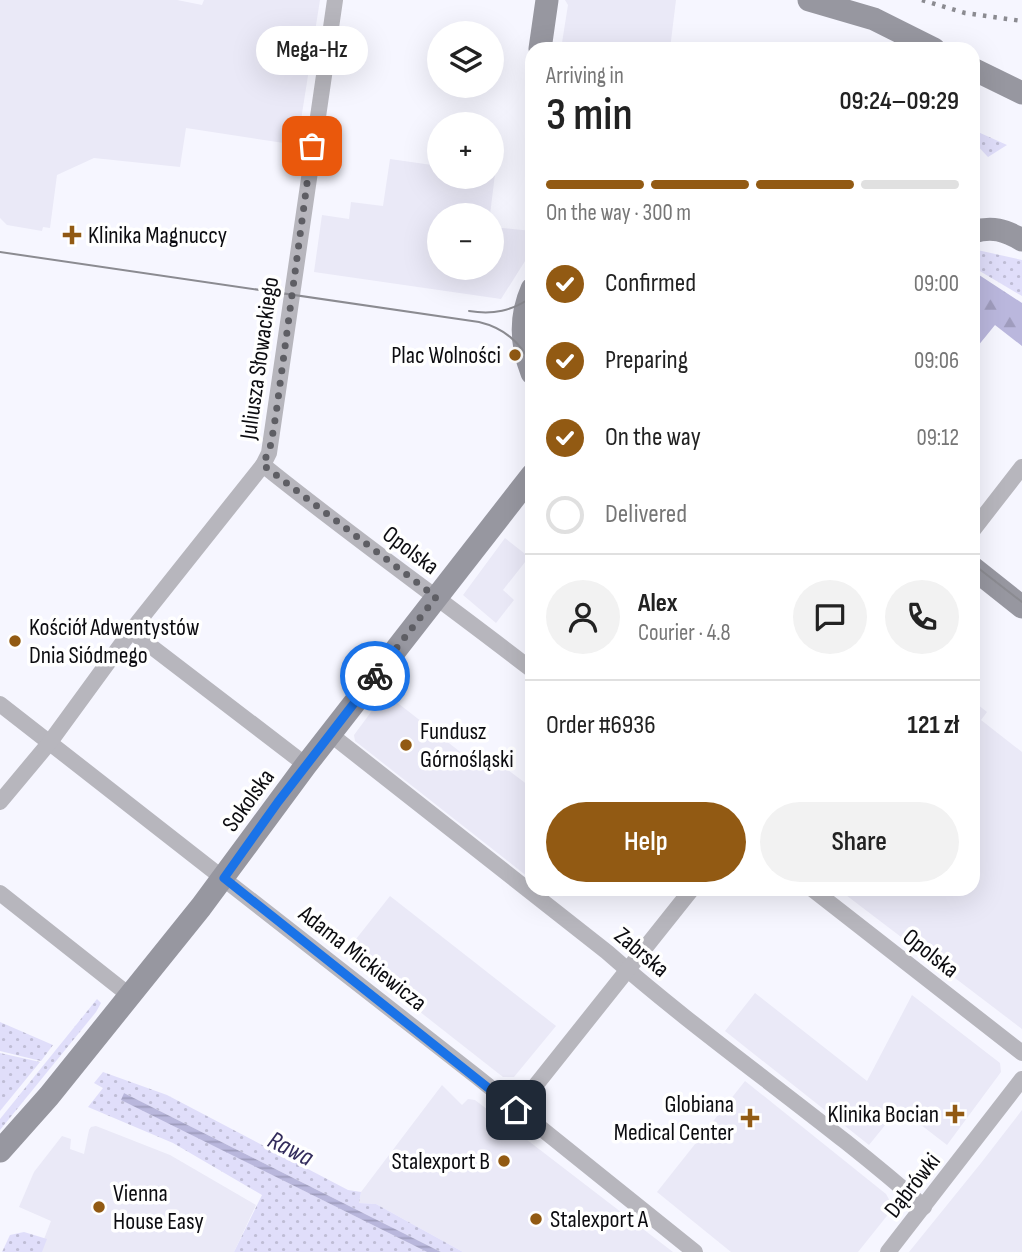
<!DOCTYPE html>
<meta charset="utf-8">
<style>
:root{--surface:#fff;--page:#f2f2f2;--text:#222;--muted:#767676;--line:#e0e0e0;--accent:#925a13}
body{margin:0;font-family:"Sofia Sans Condensed",sans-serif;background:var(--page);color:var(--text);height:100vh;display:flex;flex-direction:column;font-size:26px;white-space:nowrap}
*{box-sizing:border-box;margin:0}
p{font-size:23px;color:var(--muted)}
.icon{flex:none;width:38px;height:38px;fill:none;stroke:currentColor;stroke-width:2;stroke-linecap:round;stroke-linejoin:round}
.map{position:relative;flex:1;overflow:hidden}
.side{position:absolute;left:525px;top:42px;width:455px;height:854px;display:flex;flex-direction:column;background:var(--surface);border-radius:21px;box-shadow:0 7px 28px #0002}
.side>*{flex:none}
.tools{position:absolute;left:427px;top:21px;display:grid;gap:14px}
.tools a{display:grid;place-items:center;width:77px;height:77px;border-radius:50%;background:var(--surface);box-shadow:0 7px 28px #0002;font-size:35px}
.pin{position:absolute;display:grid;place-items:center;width:60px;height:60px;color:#fff;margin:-30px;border-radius:14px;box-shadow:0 4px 10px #0006}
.courier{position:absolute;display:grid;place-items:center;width:70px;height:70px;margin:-35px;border:5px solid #1a73e8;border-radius:50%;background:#fff;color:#222;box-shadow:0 2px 9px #0007}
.bubble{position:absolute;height:49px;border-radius:24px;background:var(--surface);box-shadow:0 7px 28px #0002;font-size:23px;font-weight:600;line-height:49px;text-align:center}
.overview em{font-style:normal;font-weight:600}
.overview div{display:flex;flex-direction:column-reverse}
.overview{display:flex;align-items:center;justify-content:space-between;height:119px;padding:0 21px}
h1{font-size:46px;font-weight:600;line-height:52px}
.bar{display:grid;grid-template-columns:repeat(4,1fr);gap:10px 7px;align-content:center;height:84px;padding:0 21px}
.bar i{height:9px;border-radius:5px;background:var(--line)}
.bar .on{background:var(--accent)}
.bar p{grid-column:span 4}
.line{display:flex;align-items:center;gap:18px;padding:0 21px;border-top:2px solid var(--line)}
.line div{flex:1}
.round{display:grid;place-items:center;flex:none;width:74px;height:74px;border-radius:37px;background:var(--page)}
ol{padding:0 21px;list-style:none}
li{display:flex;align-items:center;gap:21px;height:77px}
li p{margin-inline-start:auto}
li .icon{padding:7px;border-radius:50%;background:var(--accent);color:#fff;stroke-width:4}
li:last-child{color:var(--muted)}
li i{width:38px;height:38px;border:4px solid var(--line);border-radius:50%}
.action{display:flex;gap:14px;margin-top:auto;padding:14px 21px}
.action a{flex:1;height:80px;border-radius:42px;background:var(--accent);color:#fff;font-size:28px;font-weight:600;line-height:80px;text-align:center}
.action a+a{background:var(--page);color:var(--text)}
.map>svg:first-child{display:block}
.built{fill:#eae9f7}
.green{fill:url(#green-dots)}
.forest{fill:url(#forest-firs)}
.water{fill:url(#water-rules)}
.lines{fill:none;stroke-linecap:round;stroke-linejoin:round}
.street{stroke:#b7b6bd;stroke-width:16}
.secondary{stroke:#9797a0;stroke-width:23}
.tram{stroke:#8b8b91;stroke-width:2}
.rail{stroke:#8b8b91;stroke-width:4.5;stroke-dasharray:3.5 7;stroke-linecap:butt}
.done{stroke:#5e5e64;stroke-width:7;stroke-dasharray:0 12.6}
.route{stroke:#1a73e8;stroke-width:9}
.poi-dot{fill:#925a13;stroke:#fff;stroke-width:2.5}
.labels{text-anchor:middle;stroke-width:7;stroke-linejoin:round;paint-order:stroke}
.poi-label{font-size:24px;fill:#0c0c10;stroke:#fff;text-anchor:start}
.street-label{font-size:24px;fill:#0c0c10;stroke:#fff}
.water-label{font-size:26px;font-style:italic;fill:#332c5c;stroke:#fff}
</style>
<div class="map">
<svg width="1022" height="1252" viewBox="0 0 1022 1252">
<defs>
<pattern id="green-dots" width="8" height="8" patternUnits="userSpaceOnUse" patternTransform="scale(1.75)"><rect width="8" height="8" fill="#e0defa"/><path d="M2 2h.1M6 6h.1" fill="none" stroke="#bfbdd5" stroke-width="1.8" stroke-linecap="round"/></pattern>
<pattern id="forest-firs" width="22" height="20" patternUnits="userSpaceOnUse" patternTransform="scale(1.75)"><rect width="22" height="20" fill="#bab7dd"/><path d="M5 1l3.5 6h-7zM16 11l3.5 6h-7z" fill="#9f9cbd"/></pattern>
<pattern id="water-rules" width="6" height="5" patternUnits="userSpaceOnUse" patternTransform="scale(1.75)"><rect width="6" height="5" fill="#b9b7dc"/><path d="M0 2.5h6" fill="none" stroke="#9e9cbc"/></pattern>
</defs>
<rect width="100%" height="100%" fill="#f6f6ff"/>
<g class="built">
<polygon points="0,0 177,0 202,5 204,0 320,0 297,145 186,128 180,167 94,158 57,175 50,228 43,227 42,231 7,225 0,218"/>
<polygon points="565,0 676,0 670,49 561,49 568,5"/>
<polygon points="390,159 439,166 439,177 492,177 492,173 495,174 490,215 439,215 439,268 492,268 492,227 532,231 532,250 501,299 314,272 322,215 349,219 351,202 383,206"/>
<polygon points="505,538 529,557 503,590 514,600 496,623 463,595"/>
<polygon points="385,693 468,758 477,747 532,788 532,880 355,741 354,735"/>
<polygon points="973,701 987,712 981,720 1022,752 1022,1029 838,889 973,889"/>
<polygon points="390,896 556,1026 514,1077 503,1077 345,953"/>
<polygon points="755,993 867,1081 912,995 1000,1063 1001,1072 947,1145 899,1108 869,1145 725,1031"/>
<polygon points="745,1081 886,1194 891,1203 890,1212 858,1252 731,1252 657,1192"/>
<polygon points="442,1085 462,1105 468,1099 475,1100 673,1252 463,1252 376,1204 359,1203 361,1192"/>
<polygon points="1022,1110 1022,1252 909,1252 981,1163"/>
<polygon points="96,1126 170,1155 256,1205 234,1252 39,1252 51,1221 19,1207 34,1172 62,1136 71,1139 70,1149 84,1154 89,1130 91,1127"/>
</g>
<g class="green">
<polygon points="975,130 978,132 1007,145 988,157 973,141 973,131"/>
<polygon points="973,249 1022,260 1022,296 973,267"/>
<polygon points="97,999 101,1003 96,1012 0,1130 0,1119"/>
<polygon points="0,1022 53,1045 41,1061 0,1051"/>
<polygon points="0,1053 40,1062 0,1111"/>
<polygon points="103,1072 167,1095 348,1190 361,1192 359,1203 376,1204 463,1252 441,1252 124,1093 122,1100 427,1252 234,1252 262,1195 173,1143 88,1107 103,1088 94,1083"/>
<polygon points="24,1232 47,1239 42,1252 2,1252 10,1235"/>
</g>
<polygon class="forest" points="973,271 1022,303 1022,346 995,325 973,352"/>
<polygon class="water" points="124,1093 441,1252 427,1252 121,1100"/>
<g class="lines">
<g class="street">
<path d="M263 465C351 536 443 601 532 670"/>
<polyline points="973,530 1022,467"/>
<polyline points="131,631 306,765"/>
<polyline points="0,704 476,1076 695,1252"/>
<path d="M330 734 607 952C709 1042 822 1117 924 1207"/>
<polyline points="0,802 50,742 131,631 263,465 269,453 335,0"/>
<polyline points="812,889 1022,1053"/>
<polyline points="0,893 129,995"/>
<polyline points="516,1110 692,889"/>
<polyline points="888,1252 1022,1079"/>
</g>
<g class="secondary">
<polyline points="809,0 874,19 934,49"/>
<polyline points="540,49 547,0"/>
<polyline points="973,69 1022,93"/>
<path d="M973 232C992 226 1005 230 1022 240"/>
<path d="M532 289C520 316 521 345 532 373"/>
<polyline points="973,568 1022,607"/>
<polyline points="0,1151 49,1096 201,907 306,765 532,475"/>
</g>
<g class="tram">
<path d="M0 252 479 322C504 328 520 342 532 365"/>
<path d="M469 311C493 315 512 311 532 297"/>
<polyline points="532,313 529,342 532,357"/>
<polyline points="973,564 1022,602"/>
</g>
<polyline class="rail" points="922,0 965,13 1022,21"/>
</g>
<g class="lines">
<polyline class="done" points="312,146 276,414 271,444 263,465 436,597 375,676"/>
<polyline class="route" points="375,676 278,802 224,878 516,1110"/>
</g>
<g class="poi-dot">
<path d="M68.5 224.5h7v7h7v7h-7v7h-7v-7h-7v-7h7z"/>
<circle cx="515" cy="355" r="7"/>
<circle cx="15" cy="641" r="7"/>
<circle cx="406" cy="745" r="7"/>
<path d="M951.5 1103.5h7v7h7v7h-7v7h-7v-7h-7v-7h7z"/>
<path d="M746.5 1107.5h7v7h7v7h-7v7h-7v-7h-7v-7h7z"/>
<circle cx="504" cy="1161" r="7"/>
<circle cx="99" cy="1207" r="7"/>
<circle cx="536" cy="1219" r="7"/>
</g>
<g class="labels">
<g class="poi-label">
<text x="88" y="243">Klinika Magnuccy</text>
<text x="501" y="363" text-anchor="end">Plac Wolności</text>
<text x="29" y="635">Kościół Adwentystów<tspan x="29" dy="28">Dnia Siódmego</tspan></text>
<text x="420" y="739">Fundusz<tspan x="420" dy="28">Górnośląski</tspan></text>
<text x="734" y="1112" text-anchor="end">Globiana<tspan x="734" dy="28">Medical Center</tspan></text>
<text x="939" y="1122" text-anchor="end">Klinika Bocian</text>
<text x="490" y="1169" text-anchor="end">Stalexport B</text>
<text x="113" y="1201">Vienna<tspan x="113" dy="28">House Easy</tspan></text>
<text x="550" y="1227">Stalexport A</text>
</g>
<g class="street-label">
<text transform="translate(259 358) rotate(-82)" y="8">Juliusza Słowackiego</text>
<text transform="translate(411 550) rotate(37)" y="8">Opolska</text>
<text transform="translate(248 800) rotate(-54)" y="8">Sokolska</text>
<text transform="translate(642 952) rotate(40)" y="8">Zabrska</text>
<text transform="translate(931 953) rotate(38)" y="8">Opolska</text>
<text transform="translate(363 958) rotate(38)" y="8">Adama Mickiewicza</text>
<text transform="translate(912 1185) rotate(-52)" y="8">Dąbrówki</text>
</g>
<g class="water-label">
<text transform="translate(291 1148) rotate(27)" y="9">Rawa</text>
</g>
</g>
</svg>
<div class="tools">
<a><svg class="icon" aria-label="layers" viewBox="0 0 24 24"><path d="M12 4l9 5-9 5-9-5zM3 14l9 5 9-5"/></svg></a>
<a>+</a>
<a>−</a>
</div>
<div class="pin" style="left:312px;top:146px;background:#ea580c"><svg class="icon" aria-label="bag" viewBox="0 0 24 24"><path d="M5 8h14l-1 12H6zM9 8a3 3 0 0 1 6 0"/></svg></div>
<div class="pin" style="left:516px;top:1110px;background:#1f2937"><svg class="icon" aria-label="home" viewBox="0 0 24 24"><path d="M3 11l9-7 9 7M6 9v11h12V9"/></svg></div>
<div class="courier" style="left:375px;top:676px"><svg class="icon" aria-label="bike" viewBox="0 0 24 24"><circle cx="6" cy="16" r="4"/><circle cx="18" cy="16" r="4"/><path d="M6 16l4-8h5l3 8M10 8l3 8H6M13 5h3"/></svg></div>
<div class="bubble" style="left:256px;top:26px;width:112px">Mega-Hz</div>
<section class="side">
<div class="overview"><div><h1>3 min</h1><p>Arriving in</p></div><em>09:24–09:29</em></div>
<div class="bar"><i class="on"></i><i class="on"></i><i class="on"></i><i></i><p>On the way · 300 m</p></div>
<ol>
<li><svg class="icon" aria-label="check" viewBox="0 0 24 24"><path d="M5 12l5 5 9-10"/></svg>Confirmed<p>09:00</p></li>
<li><svg class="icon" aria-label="check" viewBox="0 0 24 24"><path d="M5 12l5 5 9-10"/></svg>Preparing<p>09:06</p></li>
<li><svg class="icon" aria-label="check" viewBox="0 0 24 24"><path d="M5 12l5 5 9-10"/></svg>On the way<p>09:12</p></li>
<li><i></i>Delivered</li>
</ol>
<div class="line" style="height:126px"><a class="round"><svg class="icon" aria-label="person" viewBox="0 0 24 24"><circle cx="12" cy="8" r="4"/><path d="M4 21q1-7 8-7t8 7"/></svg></a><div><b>Alex</b><p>Courier · 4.8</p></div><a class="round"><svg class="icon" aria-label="chat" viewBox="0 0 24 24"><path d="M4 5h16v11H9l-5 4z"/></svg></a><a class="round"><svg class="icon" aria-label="phone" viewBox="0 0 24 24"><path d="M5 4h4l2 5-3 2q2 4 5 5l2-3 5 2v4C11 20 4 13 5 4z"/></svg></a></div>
<div class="line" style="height:91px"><div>Order #6936</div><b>121 zł</b></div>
<div class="action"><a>Help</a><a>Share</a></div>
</section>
</div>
